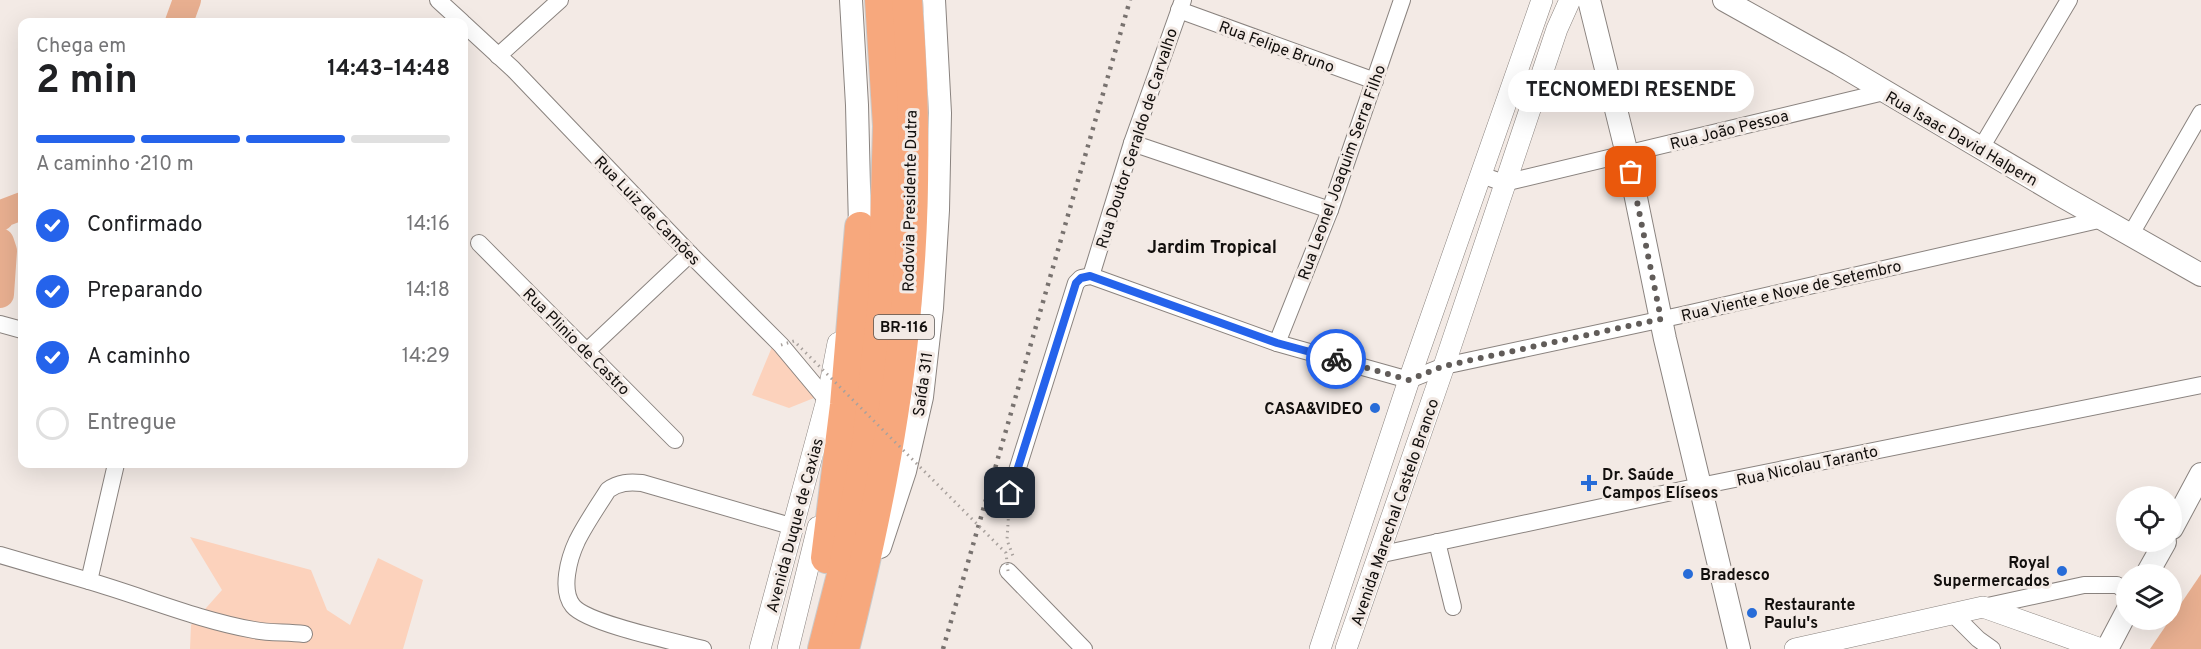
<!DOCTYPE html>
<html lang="pt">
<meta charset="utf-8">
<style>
:root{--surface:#fff;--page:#f6f6f6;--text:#202124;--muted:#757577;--line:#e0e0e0;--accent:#2563eb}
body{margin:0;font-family:Overpass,sans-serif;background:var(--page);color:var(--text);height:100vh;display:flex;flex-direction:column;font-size:22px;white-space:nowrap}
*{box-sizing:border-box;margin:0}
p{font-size:20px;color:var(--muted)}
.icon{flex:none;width:33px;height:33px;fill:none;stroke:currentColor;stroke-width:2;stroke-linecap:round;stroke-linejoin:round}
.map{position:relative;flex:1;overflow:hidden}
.drawer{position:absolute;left:18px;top:18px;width:450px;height:450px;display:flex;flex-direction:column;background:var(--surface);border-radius:12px;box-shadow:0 6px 24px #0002}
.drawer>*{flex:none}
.controls{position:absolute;left:2116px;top:486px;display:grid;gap:12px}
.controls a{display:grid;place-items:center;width:66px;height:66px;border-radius:50%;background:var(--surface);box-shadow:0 6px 24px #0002;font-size:30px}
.pin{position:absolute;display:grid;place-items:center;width:51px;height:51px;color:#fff;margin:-26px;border-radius:12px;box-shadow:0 3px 9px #0006}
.courier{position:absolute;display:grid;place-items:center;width:60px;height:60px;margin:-30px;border:4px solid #2563eb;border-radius:50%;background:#fff;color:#222;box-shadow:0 2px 8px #0007}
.bubble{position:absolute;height:42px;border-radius:21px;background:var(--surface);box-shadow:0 6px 24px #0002;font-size:20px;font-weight:700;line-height:42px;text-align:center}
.head em{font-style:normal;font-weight:700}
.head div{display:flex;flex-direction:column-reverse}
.head{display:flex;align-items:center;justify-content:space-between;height:102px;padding:0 18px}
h1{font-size:39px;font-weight:700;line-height:45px}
.bar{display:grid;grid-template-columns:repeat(4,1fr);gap:9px 6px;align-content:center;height:72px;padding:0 18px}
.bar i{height:8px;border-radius:4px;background:var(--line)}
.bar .active{background:var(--accent)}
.bar p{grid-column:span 4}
ol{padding:0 18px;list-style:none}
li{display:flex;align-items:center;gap:18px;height:66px}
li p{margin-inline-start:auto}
li .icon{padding:6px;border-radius:50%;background:var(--accent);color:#fff;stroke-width:4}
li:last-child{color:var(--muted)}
li i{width:33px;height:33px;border:3px solid var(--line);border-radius:50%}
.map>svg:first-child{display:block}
.green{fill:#fcd2bc}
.forest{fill:#e8af90}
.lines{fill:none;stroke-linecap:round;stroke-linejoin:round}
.river{stroke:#e8af90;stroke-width:28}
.minor-casing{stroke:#8a837f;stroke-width:18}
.tertiary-casing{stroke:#8a837f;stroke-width:22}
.secondary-casing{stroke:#8a837f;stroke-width:24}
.motorway-casing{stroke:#cbcaca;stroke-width:32}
.path{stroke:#a8a19d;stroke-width:3;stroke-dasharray:1.5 4.5;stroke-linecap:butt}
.minor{stroke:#fff;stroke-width:16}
.tertiary{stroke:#fff;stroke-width:21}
.secondary{stroke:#fff;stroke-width:22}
.motorway{stroke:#f7a87d;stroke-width:30}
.rail{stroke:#78726f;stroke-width:4.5;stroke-dasharray:3 6;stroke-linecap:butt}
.path-bridge{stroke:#a8a19d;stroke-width:3;stroke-dasharray:1.5 4.5;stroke-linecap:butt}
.done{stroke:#615c59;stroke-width:6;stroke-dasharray:0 10.8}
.route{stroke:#2563eb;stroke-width:8}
.poi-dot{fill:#276cd8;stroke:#f3eae5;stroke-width:2}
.labels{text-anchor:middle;stroke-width:6;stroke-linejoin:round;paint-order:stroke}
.shield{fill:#f3eae5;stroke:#56514e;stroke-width:1.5}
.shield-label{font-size:15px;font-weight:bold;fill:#120f0d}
.street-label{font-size:16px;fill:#120f0d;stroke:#f3eae5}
.poi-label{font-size:16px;font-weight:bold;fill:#120f0d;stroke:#f3eae5;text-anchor:start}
.neighbourhood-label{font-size:18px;font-weight:bold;fill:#120f0d;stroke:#f3eae5}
</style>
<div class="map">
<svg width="2201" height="649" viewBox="0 0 2201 649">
<rect width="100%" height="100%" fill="#f3eae5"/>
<g class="green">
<polygon points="772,347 819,396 789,408 752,395"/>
<polygon points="190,537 311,570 327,610 350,625 378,558 423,580 403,649 190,649 191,625 222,590"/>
</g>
<polygon class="forest" points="2201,574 2201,649 2150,649"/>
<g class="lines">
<g class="river">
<polyline points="179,22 187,0"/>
<polyline points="0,217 1,214 22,206"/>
<polyline points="0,242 3,251 0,294"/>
</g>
<defs>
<g id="minor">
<polyline points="438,0 462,22"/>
<polyline points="1179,10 1375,81"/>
<polyline points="464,24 513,69 690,254 781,345 827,400"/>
<polyline points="498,56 560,0"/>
<polyline points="1132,143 1330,210"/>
<polyline points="1981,148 2069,0"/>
<polyline points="1481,175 1504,183 1884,92"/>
<polyline points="2131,234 2201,113"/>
<polyline points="479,243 675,440"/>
<polyline points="1091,276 1132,143 1183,0"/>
<polyline points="0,324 22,330"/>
<polyline points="1277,343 1330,210 1402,0"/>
<polyline points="587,351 690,254"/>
<path d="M116 464 89 581C144 597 198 620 254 630 269 633 287 632 304 634"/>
<polyline points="1010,493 1076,283 1081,278 1091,276 1277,343 1409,380 1444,366 1682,315 2103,219"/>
<polyline points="1437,542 1453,607"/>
<polyline points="0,555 89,581"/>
<polyline points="1378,555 1700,486 2201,385"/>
<polyline points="1008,571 1084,649"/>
<polyline points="1983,607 2084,585 2117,585 2127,592"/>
<polyline points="1952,613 1978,639 1992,649"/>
<path d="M703 649C677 642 588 624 573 606 560 590 569 558 577 541 586 523 598 506 608 490 619 482 629 482 642 483L794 527"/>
</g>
<g id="tertiary">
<polyline points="760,649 827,400 838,343"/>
<polyline points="788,649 818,527"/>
<polyline points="1320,649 1409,380 1542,0"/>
<polyline points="1346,649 1444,366 1557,29 1570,0"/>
<polyline points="1795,649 1983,607 2101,649"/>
</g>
<g id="secondary">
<polyline points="851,0 857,105 860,227"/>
<polyline points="1589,0 1627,154 1665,339 1739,649"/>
<polyline points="1724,0 1839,64 2062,196 2201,275"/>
<polyline points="2172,528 2201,474"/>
<polyline points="880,547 905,471 922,397 932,308 938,210 940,113 934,0"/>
<polyline points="2147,574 2165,542"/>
<polyline points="2107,649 2127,611"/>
</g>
<g id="motorway">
<polyline points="826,558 845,405 860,227"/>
<polyline points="823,649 844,567 867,444 883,301 888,126 880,0"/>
<path d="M844 649C872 537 896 424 906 309 916 207 915 102 907 0"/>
</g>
</defs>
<use href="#minor" class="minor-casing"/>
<use href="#tertiary" class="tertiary-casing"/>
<use href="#secondary" class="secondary-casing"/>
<use href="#motorway" class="motorway-casing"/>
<polyline class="path" points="1009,507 1007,540 1013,556"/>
<use href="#minor" class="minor"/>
<use href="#tertiary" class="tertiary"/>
<use href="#secondary" class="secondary"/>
<use href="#motorway" class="motorway"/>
<polyline class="rail" points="943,649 1130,0"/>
<polyline class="path-bridge" points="781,345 794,341 1006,553 1008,571"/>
</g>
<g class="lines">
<polyline class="done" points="1336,359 1409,380 1444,366 1661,319 1631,172"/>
<polyline class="route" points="1010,493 1076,283 1081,278 1090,276 1277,343 1336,359"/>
</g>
<g class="poi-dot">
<circle cx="1375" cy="408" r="6"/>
<path d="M1586 474h6v6h6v6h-6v6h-6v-6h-6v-6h6z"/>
<circle cx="2062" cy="571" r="6"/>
<circle cx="1688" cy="574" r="6"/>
<circle cx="1752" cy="613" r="6"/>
</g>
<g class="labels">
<rect class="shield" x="874" y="315" width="60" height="24" rx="4.5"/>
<g class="shield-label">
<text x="904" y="332">BR-116</text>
</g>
<g class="street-label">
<text transform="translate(1277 46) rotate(20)" y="6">Rua Felipe Bruno</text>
<text transform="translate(1729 129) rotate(-14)" y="6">Rua João Pessoa</text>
<text transform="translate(1136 138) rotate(-72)" y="6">Rua Doutor Geraldo de Carvalho</text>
<text transform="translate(1962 138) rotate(30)" y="6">Rua Isaac David Halpern</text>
<text transform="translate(1341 172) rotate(-70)" y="6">Rua Leonel Joaquim Serra Filho</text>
<text transform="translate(909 201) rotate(-89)" y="6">Rodovia Presidente Dutra</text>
<text transform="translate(648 210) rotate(46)" y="6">Rua Luiz de Camões</text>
<text transform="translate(1791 290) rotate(-13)" y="6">Rua Viente e Nove de Setembro</text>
<text transform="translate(577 341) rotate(45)" y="6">Rua Plinio de Castro</text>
<text transform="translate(922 384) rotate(-82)" y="6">Saída 311</text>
<text transform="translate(1807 465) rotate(-12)" y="6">Rua Nicolau Taranto</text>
<text transform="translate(1394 512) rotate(-71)" y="6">Avenida Marechal Castelo Branco</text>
<text transform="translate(794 525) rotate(-75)" y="6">Avenida Duque de Caxias</text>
</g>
<g class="poi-label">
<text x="1363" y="414" text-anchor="end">CASA&amp;VIDEO</text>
<text x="1602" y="480">Dr. Saúde<tspan x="1602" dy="18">Campos Elíseos</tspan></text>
<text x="2050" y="568" text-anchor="end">Royal<tspan x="2050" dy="18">Supermercados</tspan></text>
<text x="1700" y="580">Bradesco</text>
<text x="1764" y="610">Restaurante<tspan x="1764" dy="18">Paulu's</tspan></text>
</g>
<g class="neighbourhood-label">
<text x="1212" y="253">Jardim Tropical</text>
</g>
</g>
</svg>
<div class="controls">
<a><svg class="icon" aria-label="locate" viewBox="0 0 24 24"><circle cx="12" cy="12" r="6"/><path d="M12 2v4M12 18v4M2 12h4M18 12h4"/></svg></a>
<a><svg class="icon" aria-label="layers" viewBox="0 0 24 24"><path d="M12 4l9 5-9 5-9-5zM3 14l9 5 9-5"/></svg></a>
</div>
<div class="pin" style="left:1631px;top:172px;background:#ea580c"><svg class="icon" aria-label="bag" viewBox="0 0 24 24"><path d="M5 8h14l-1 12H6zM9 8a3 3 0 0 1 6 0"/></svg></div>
<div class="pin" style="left:1010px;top:493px;background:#1f2937"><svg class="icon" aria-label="home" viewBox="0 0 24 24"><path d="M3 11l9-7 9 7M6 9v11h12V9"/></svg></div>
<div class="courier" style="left:1336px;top:359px"><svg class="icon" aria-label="bike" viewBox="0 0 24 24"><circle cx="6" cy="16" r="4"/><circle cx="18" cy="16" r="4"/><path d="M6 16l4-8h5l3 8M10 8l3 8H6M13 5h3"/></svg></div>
<div class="bubble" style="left:1508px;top:70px;width:246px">TECNOMEDI RESENDE</div>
<section class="drawer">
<div class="head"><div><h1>2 min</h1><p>Chega em</p></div><em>14:43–14:48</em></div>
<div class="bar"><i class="active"></i><i class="active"></i><i class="active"></i><i></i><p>A caminho · 210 m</p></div>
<ol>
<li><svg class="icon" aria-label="check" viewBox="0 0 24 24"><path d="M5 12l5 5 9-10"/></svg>Confirmado<p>14:16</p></li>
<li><svg class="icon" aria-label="check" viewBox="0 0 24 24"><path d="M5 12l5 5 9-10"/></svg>Preparando<p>14:18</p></li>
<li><svg class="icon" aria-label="check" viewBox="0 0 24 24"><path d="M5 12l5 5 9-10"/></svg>A caminho<p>14:29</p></li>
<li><i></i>Entregue</li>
</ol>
</section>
</div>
